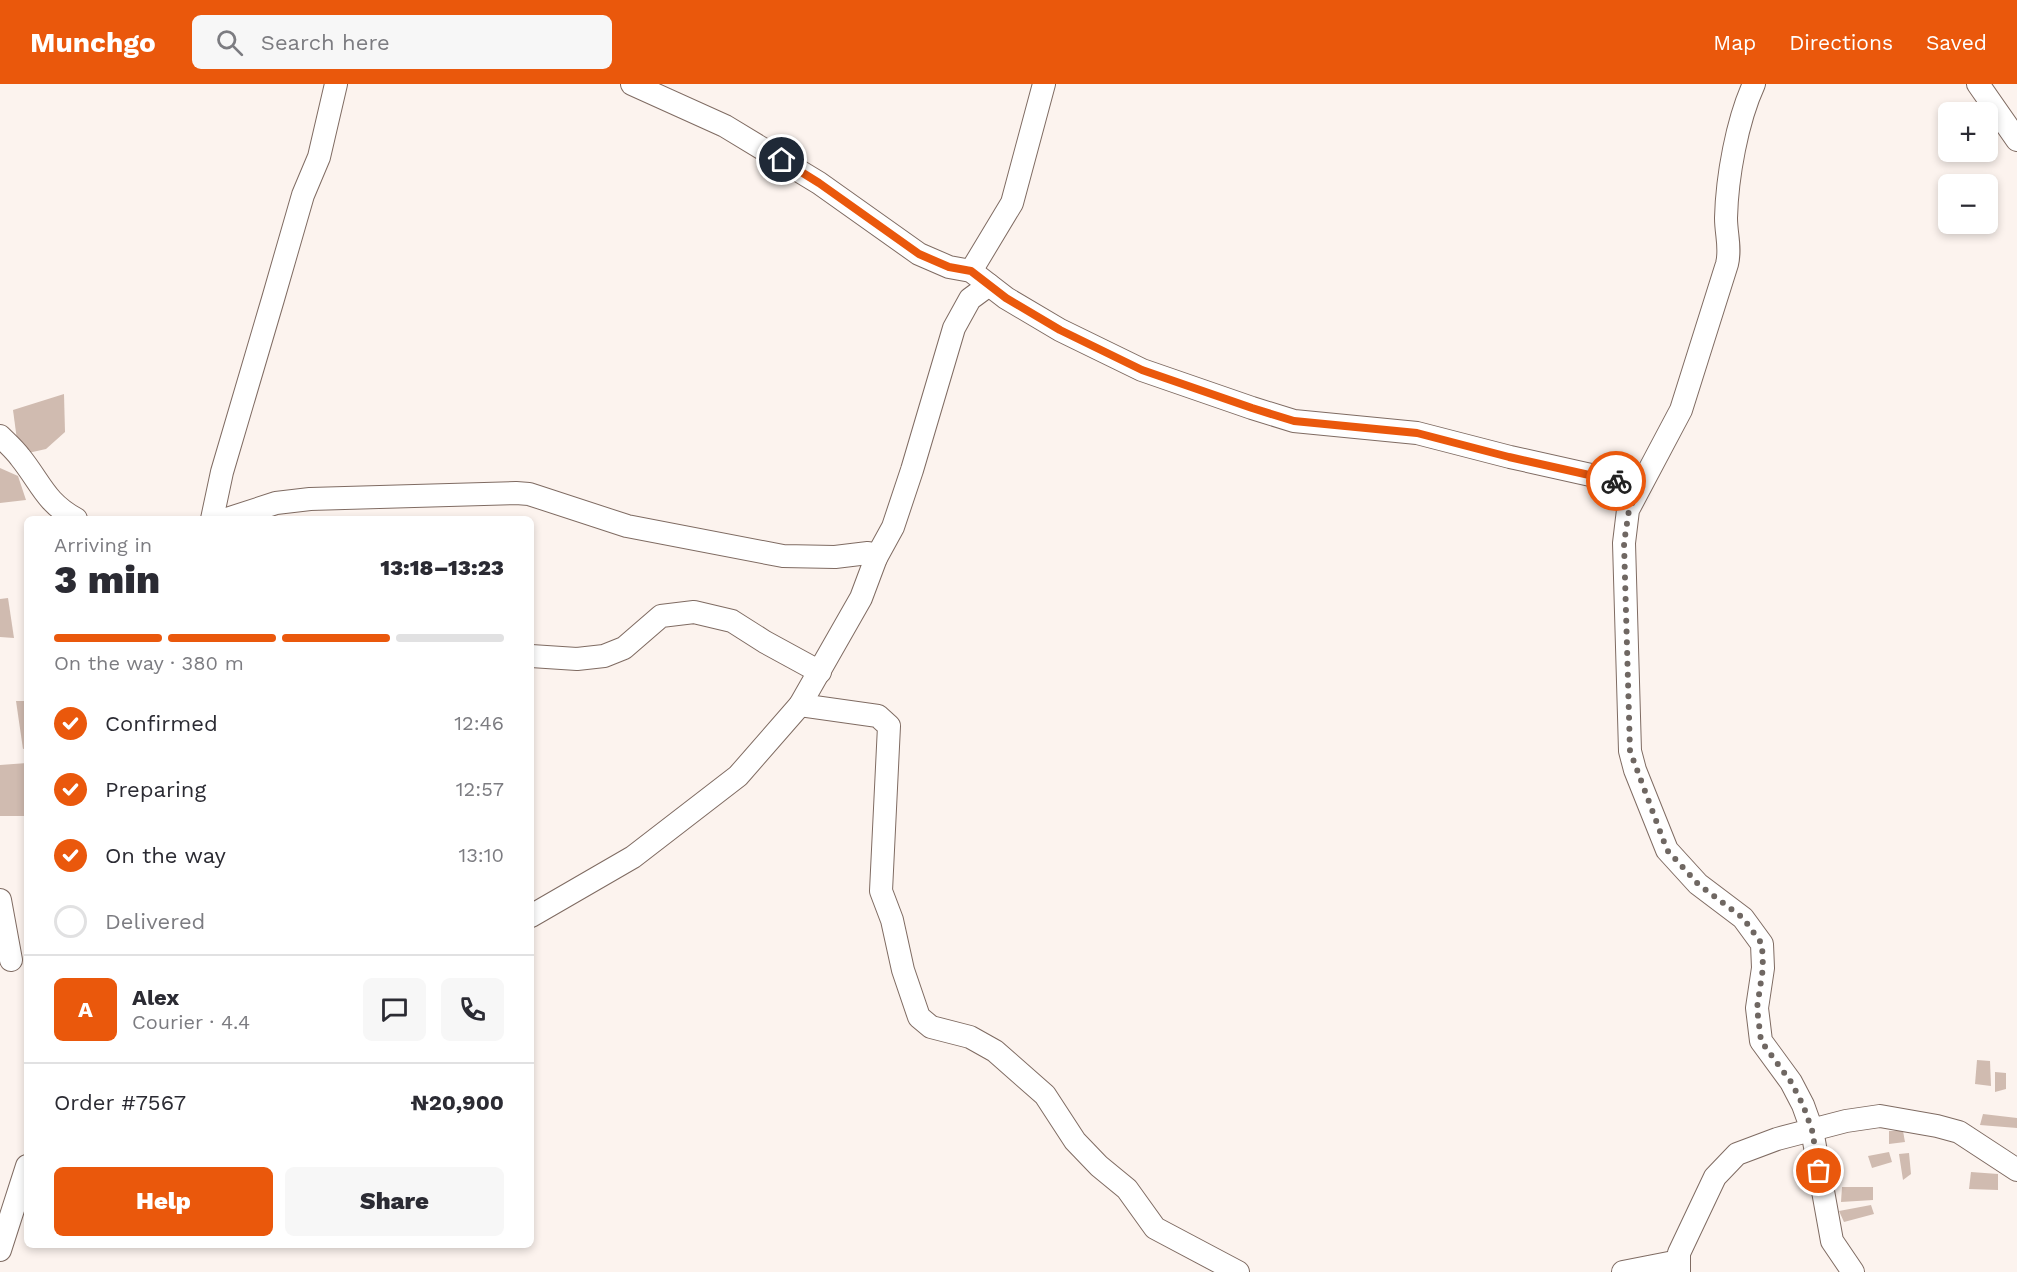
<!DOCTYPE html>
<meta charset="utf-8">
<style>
:root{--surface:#fff;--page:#f7f7f7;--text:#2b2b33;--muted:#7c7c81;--line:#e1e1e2;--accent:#ea580c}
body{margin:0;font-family:"Work Sans",sans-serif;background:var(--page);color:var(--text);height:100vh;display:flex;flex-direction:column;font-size:22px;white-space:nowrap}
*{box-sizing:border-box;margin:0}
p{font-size:20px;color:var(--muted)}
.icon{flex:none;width:33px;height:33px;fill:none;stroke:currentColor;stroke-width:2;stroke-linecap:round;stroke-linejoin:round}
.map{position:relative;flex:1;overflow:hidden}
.side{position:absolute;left:24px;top:432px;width:510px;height:732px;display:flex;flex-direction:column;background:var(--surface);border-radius:9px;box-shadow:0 3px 9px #0003}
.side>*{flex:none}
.buttons{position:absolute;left:1938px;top:18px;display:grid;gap:12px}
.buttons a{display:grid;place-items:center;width:60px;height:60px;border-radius:9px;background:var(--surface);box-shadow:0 3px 9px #0003;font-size:30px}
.pin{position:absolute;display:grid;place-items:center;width:51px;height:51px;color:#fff;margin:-26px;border:3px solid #fff;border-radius:50%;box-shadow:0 2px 6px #0007}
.courier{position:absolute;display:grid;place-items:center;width:60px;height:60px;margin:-30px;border:4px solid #ea580c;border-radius:50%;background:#fff;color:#222;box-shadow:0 2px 8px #0007}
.head em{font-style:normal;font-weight:800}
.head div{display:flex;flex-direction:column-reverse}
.head{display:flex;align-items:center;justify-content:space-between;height:102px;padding:0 30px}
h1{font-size:39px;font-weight:800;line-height:45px}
.bar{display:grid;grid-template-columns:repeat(4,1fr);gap:9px 6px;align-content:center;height:72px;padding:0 30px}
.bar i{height:8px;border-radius:4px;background:var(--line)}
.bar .active{background:var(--accent)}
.bar p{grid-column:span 4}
.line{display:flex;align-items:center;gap:15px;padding:0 30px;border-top:2px solid var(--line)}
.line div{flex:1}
.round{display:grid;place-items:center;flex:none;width:63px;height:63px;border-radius:9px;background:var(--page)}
ol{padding:0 30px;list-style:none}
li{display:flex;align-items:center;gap:18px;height:66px}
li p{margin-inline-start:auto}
li .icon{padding:6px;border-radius:50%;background:var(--accent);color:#fff;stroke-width:4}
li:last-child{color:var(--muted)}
li i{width:33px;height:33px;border:3px solid var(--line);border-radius:50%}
.button{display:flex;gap:12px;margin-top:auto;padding:12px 30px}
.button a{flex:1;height:69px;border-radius:9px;background:var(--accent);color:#fff;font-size:24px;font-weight:800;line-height:69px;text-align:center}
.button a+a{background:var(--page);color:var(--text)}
header{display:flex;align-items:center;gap:36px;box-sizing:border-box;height:84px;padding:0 30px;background:var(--accent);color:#fff}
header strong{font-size:28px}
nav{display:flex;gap:33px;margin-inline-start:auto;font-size:21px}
.search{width:420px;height:54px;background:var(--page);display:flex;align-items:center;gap:15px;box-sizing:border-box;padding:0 21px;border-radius:9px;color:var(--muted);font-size:22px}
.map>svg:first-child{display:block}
.building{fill:#d0bbb0}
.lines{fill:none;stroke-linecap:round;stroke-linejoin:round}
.minor-casing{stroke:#7f6b62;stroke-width:24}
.minor{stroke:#fff;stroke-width:22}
.done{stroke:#6f6762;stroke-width:6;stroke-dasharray:0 10.8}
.route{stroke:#ea580c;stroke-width:8}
</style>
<header>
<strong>Munchgo</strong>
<div class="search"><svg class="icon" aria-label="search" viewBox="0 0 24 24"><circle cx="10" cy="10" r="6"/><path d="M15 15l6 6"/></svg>Search here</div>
<nav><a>Map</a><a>Directions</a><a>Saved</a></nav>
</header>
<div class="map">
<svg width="2017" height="1188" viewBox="0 0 2017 1188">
<rect width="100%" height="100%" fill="#fcf3ee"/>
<g class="building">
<polygon points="64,310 65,348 46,365 19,371 13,326"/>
<polygon points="0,384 18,392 26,416 0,419"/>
<polygon points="8,514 14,554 0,553 0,515"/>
<polygon points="16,617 27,617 27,664 23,665"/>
<polygon points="27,679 27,732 0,732 0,681"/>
<polygon points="1977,976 1990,977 1991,1002 1975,1000"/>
<polygon points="1995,988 2006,989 2006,1005 1995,1008"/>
<polygon points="1983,1030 2017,1034 2017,1044 1980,1041"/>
<polygon points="1889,1047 1903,1047 1905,1058 1889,1060"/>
<polygon points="1889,1068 1892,1078 1872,1084 1868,1072"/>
<polygon points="1909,1069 1911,1090 1903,1096 1899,1070"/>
<polygon points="1971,1088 1998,1090 1998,1106 1969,1105"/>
<polygon points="1842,1103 1873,1103 1873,1116 1841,1118"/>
<polygon points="1871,1121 1874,1130 1844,1138 1839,1127"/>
</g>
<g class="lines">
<defs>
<g id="minor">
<polyline points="632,0 725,42 819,99 919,170 949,183 971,187 1006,214 1060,246 1142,286 1252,324 1294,337 1417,349 1510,373 1640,402"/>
<path d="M1754 0C1737 37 1727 93 1726 134 1726 150 1731 164 1727 180L1681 326 1628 426 1624 459 1630 667 1635 686 1667 766 1698 800 1743 834 1762 860 1763 884 1757 924 1761 957 1791 998 1803 1021 1812 1046 1832 1157 1853 1188"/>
<polyline points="1978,0 2017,56"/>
<polyline points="971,187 1012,119 1044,0"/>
<path d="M0 352C7 359 14 365 20 373 41 399 45 418 76 435"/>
<polyline points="212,435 222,388 273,215 303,111 319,73 336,0"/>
<polyline points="227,435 276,419 310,415 516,409 529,410 627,442 783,472 835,473 868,469 873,470 876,474"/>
<polyline points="531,572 577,575 604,572 624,564 661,532 694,528 732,537 765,558 820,588"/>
<polyline points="800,621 878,632 889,642 881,807 892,836 903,886 919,933 931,943 970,953 995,967 1045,1011 1075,1057 1099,1082 1127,1105 1155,1144 1238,1188"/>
<polyline points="0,816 11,876"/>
<polyline points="531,832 633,773 738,692 800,621 861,514 876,474 893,443 912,386 954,244 970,215 989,201"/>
<polyline points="0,1166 27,1082"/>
<polyline points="1623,1188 1679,1177"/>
<polyline points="1679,1188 1679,1169 1715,1093 1737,1070 1777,1055 1846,1037 1880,1032 1937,1042 1959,1048 2017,1086"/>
</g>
</defs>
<use href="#minor" class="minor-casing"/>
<use href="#minor" class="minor"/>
</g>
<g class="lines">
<polyline class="done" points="1616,397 1640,402 1629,426 1624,459 1630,667 1667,766 1698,800 1743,834 1762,860 1763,884 1757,924 1761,957 1791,998 1803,1021 1812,1046 1819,1087"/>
<polyline class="route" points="782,76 819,99 919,170 949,183 971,187 1006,214 1060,246 1142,286 1252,324 1294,337 1417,349 1509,373 1616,397"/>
</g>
</svg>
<div class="buttons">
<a>+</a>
<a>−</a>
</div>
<div class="pin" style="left:1819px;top:1087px;background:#ea580c"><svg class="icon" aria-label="bag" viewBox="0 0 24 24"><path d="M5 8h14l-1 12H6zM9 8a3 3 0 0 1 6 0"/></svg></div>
<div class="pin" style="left:782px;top:76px;background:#1f2937"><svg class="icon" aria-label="home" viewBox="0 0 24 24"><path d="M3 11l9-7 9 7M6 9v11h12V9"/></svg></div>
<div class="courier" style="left:1616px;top:397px"><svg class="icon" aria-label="bike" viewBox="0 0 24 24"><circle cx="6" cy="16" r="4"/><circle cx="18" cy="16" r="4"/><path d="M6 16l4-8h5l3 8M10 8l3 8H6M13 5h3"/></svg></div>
<section class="side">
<div class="head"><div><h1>3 min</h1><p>Arriving in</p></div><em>13:18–13:23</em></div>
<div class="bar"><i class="active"></i><i class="active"></i><i class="active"></i><i></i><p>On the way · 380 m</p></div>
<ol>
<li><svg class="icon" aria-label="check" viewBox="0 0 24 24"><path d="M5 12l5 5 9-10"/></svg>Confirmed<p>12:46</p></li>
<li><svg class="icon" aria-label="check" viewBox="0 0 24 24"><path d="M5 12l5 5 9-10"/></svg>Preparing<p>12:57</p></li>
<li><svg class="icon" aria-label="check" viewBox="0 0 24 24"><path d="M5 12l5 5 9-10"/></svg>On the way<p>13:10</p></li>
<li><i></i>Delivered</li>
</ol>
<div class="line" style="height:108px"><b class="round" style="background:var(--accent);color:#fff">A</b><div><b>Alex</b><p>Courier · 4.4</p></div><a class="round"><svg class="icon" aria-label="chat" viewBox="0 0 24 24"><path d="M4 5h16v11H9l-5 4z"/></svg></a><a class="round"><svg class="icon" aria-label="phone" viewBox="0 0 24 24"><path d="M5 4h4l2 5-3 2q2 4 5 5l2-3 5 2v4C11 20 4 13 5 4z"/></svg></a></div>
<div class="line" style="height:78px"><div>Order #7567</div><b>₦20,900</b></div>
<div class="button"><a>Help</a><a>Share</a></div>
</section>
</div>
